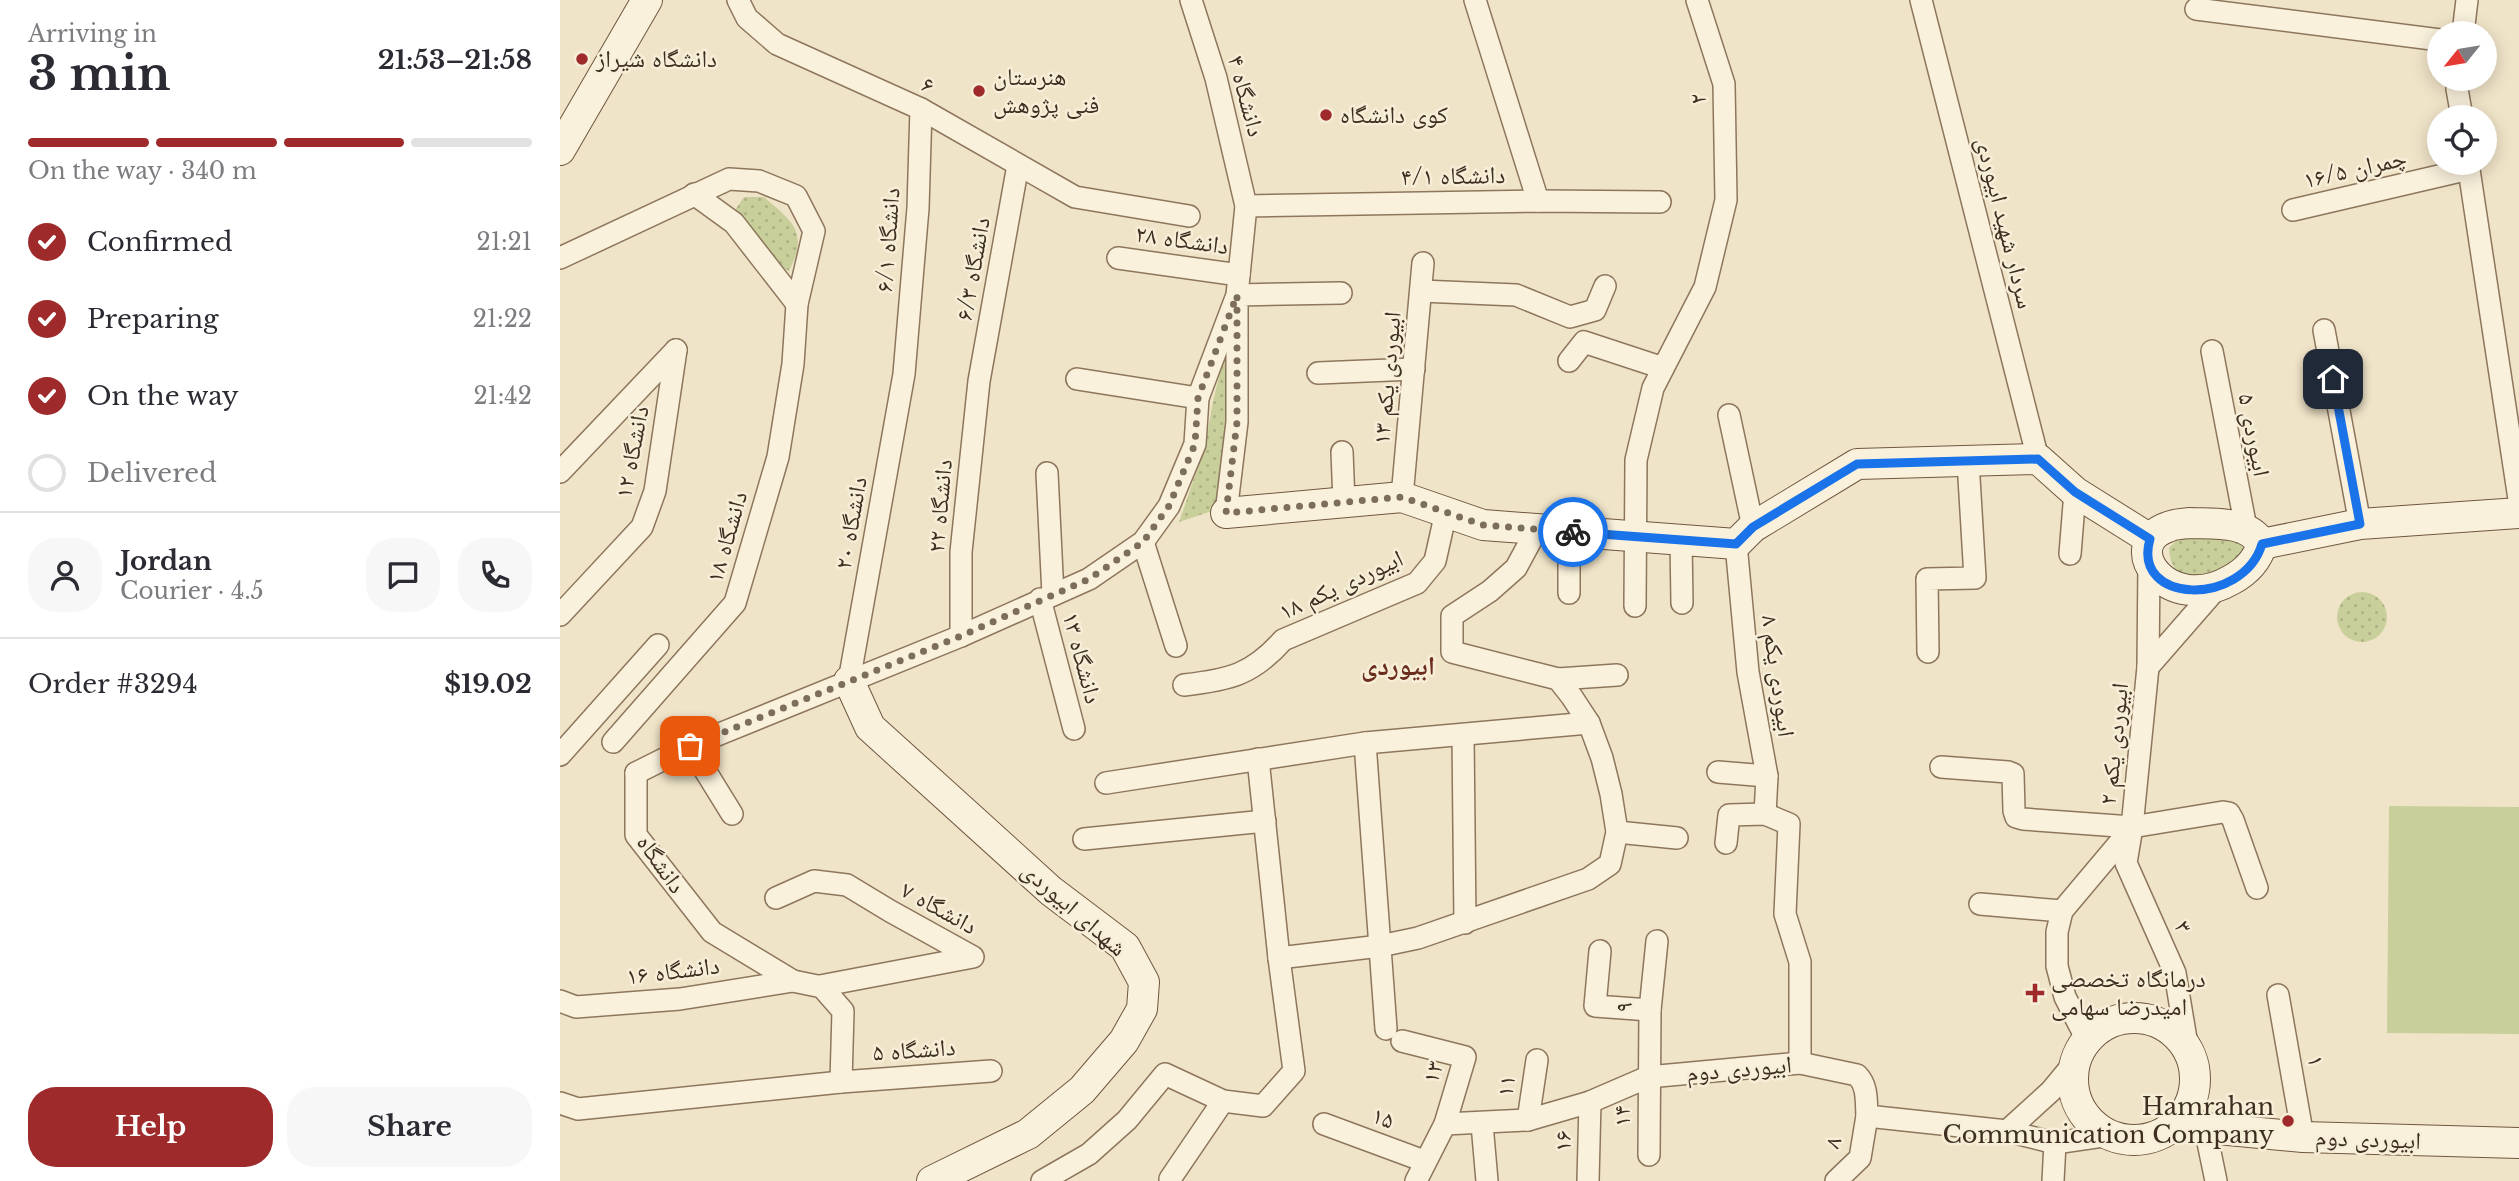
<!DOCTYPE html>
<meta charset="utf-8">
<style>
:root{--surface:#fff;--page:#f7f7f7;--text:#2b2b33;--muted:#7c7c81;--line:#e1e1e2;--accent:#9e2a2b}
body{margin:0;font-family:"Libre Baskerville","Noto Naskh Arabic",serif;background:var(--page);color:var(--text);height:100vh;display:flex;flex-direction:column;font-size:26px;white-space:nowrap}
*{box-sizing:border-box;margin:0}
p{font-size:23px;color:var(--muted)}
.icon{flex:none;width:38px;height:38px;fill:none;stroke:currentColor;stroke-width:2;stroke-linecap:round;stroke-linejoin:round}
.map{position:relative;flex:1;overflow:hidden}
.details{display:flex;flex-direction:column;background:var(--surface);width:560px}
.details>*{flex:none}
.needle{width:46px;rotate:240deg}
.buttons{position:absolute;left:1867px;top:21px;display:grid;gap:14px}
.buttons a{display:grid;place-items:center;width:70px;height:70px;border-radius:50%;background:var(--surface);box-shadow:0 4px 18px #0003;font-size:35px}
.pin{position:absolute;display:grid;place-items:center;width:60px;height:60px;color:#fff;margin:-30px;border-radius:14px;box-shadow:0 4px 10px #0006}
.courier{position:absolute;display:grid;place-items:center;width:70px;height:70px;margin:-35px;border:5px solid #1a73e8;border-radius:50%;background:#fff;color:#222;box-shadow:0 2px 9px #0007}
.head em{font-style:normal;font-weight:800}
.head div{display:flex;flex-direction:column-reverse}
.head{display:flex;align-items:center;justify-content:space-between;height:119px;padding:0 28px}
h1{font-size:46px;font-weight:800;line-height:52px}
.bar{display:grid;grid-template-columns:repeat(4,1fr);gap:10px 7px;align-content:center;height:84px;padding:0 28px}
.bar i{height:9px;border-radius:5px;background:var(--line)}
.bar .current{background:var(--accent)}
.bar p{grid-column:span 4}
.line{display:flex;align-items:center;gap:18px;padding:0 28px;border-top:2px solid var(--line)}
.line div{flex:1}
.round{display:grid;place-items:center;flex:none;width:74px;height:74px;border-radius:28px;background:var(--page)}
ol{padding:0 28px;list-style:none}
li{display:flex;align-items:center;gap:21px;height:77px}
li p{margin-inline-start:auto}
li .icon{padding:7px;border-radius:50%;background:var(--accent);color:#fff;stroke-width:4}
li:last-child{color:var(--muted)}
li i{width:38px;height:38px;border:4px solid var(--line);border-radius:50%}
.cta{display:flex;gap:14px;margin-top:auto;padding:14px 28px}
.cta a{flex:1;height:80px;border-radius:28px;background:var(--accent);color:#fff;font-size:28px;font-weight:800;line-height:80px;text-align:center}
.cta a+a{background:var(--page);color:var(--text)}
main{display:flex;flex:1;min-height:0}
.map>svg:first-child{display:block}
.grass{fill:url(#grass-dots)}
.pitch{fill:#c9cf9b}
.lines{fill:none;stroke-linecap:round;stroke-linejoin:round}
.street-casing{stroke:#8d765c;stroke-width:24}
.secondary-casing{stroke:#6f573f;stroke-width:32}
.street{stroke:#faf1dc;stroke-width:21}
.secondary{stroke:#faf1dc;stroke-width:30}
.done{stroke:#7c6e5b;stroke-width:7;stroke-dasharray:0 12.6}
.route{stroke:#1a73e8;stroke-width:9}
.poi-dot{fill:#9e2a2b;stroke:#f7eed8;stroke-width:2.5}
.labels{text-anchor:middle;stroke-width:5;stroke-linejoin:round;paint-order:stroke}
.poi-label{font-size:24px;fill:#3d2e20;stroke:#f7eed8;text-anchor:start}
.street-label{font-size:24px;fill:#3d2e20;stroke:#f7eed8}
.neighbourhood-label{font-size:26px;font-weight:bold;fill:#6b2e1e;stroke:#f7eed8}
</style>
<main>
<section class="details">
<div class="head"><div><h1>3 min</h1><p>Arriving in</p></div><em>21:53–21:58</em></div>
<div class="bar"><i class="current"></i><i class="current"></i><i class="current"></i><i></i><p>On the way · 340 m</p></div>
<ol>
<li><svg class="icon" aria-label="check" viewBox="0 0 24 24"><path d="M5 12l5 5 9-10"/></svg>Confirmed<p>21:21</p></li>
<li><svg class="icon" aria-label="check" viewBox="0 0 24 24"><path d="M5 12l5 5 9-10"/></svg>Preparing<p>21:22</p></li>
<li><svg class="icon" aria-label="check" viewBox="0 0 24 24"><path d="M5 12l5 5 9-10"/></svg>On the way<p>21:42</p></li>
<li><i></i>Delivered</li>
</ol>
<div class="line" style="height:126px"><a class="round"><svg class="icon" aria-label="person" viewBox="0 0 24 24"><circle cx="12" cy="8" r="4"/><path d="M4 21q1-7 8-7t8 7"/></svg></a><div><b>Jordan</b><p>Courier · 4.5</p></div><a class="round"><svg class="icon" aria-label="chat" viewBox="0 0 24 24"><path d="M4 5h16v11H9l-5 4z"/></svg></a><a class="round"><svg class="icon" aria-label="phone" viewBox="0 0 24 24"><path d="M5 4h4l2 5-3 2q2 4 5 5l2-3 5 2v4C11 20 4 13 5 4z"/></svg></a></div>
<div class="line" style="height:91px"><div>Order #3294</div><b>$19.02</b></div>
<div class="cta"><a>Help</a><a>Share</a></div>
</section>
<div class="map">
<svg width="1959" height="1181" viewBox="0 0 1959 1181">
<defs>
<pattern id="grass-dots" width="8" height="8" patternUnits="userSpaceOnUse" patternTransform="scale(1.75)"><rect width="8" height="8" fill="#c9cf9b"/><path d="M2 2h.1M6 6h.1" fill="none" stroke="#aeb285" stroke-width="1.8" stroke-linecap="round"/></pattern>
</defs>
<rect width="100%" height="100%" fill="#f0e4c8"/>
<g class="grass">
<path d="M184 197H204C233 222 249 232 229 271L215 263 175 210Z"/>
<polygon points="666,349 669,399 658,509 619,522 645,447 653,401"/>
<path d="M1619 538 1685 539 1691 543 1666 572 1626 579C1614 569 1610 564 1609 548Z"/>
<circle cx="1802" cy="617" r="25"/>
</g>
<polygon class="pitch" points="1829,806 1959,807 1959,1034 1827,1033"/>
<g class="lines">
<defs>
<g id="street">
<polyline points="178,0 187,18 217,44 361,109 515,197 629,216"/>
<polyline points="915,0 978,201"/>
<polyline points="1361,0 1478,459"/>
<polyline points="1636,9 1880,40"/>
<polyline points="1903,33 1907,0"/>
<polyline points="1898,79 1897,89 1902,117"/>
<polyline points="1908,163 1959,499"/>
<polyline points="134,194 174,223 237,304"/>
<polyline points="686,206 978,201 1100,202"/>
<polyline points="1733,210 1909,169"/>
<polyline points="0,258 169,179 199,181 236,196 254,231 237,304 233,364 218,457 175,603 53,742"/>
<polyline points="558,258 679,275"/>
<polyline points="861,291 956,295 1010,317 1035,310 1045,286"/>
<polyline points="1764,330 1800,524"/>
<polyline points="1652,351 1686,528"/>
<polyline points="1009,361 1024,342 1103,368"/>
<polyline points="758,373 854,369"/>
<polyline points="517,379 638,398"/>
<polyline points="1169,415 1193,527"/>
<polyline points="782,452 784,502"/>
<polyline points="0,472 116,350"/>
<polyline points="487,473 493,595"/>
<polyline points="842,497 863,263"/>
<polyline points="666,513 677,422 677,295 781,293"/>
<polyline points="1121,540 1122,603"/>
<polyline points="583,542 616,646"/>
<polyline points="1176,544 1188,672 1207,776 1205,814"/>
<polyline points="1510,554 1515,492"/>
<polyline points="1589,562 1588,667 1572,827 1566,863 1615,973 1628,1051"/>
<polyline points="1009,593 1009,531"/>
<polyline points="480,599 514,729"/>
<polyline points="1075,606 1076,460 1093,388 1145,287 1166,200 1164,84 1137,0"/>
<polyline points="0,615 82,527 95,491 116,350"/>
<polyline points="401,636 401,552 419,381 458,165"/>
<polyline points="1368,652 1367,579 1415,578 1408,461"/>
<polyline points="1588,667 1656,589"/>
<polyline points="998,679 1057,675"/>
<polyline points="289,681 344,374 358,208 361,109"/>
<path d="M624 685C669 680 692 675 723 640L857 583 875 561 886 512"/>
<polyline points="903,735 905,923"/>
<polyline points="805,743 826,1029"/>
<polyline points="130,746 172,814"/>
<polyline points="0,755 98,645"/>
<polyline points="1381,767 1448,772 1453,774 1454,811 1456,817 1463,819 1572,827 1663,812 1669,813 1673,820 1697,888"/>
<polyline points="1158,772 1207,776"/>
<polyline points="76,773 130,746 401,636 529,579 583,542 609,506 635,444 638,398 677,295 686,206 656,78 631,0"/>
<polyline points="76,773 76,835 152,932 233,981 262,987 283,1011 281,1082"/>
<polyline points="546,783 805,743 1029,723"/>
<polyline points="1057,832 1117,838"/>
<polyline points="524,839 705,821"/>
<polyline points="1166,843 1169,815 1205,814 1229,824 1225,914 1240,962 1240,1063"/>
<polyline points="216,898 254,881 287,885 330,911 413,957 260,986"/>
<polyline points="1420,904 1502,911"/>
<polyline points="1040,951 1035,1006 1090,1010"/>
<polyline points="719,958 820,946 858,938 1028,879 1050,864 1057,832 1051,794 1042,758 1029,723 1012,697 998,679 892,652 892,616 930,591 956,568 977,529"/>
<polyline points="1718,995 1743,1137"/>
<polyline points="0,1001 16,1007 120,999 233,981"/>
<polyline points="1527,1040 1505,997 1497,966 1497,932 1502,911 1571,829"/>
<polyline points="842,1041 905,1057 885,1124"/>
<polyline points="0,1103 18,1109 281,1082 431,1071"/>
<polyline points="968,1120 977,1060"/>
<polyline points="764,1124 864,1161"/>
<polyline points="922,1124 927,1181"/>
<polyline points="1645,1128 1656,1181"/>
<polyline points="1447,1131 1491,1091 1515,1062"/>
<polyline points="1089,1155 1090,1010 1097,941"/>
<polyline points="610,1179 663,1101"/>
<polyline points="482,1181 529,1154 567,1120 605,1074 663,1101 703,1106 734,1071 719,958 698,759"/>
<path d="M856 1181 885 1124 968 1120 1030 1102 1088 1077 1240 1063 1297 1075C1308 1086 1306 1101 1307 1116L1447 1131 1495 1143 1550 1135"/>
<polyline points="1028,1181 1030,1102"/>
<polyline points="1276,1181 1300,1158 1307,1116"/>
<polyline points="1493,1181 1495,1143"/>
</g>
<g id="secondary">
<polyline points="0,150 87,0"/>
<polyline points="666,513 842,497 923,525 1176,544 1193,527 1297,464 1478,459 1515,492 1590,539"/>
<path d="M1629 523C1655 524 1687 520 1702 544 1697 561 1686 572 1671 580 1607 617 1557 544 1608 527 1614 524 1623 524 1629 523Z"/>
<polyline points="1702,544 1800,524 1959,513"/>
<polyline points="289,681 310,727 491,891 565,947 584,982 582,1009 564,1041 522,1090 468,1134 372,1181"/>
<circle cx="1574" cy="1079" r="61"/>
<polyline points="1626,1126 1743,1137 1959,1143"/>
</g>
</defs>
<use href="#street" class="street-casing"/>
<use href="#secondary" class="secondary-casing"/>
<use href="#street" class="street"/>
<use href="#secondary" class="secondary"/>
</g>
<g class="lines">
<polyline class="done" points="130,746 401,636 529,579 583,542 609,506 635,444 638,398 677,295 677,422 666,513 842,497 923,525 1013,532"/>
<path class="route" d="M1013 532 1176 544 1193 527 1297 464 1478 459 1515 492 1590 539C1571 605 1683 607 1702 544L1800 524 1773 379"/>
</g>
<g class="poi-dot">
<circle cx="22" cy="59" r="7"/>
<circle cx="419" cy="91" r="7"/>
<circle cx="766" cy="115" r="7"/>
<path d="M1471.5 982.5h7v7h7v7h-7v7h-7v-7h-7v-7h7z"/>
<circle cx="1728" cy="1121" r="7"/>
</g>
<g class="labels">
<g class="poi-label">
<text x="36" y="67">دانشگاه شیراز</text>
<text x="433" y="85">هنرستان<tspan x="433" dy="28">فنی پژوهش</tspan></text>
<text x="780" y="123">کوی دانشگاه</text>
<text x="1491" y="987">درمانگاه تخصصی<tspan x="1491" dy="28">امیدرضا سهامی</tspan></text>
<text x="1714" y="1115" text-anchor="end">Hamrahan<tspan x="1714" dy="28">Communication Company</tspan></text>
</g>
<g class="street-label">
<text transform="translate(368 85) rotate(26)" y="8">۶</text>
<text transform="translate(686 96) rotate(75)" y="8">۴ دانشگاه</text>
<text transform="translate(1138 99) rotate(-93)" y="8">۲</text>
<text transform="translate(1795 169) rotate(-13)" y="8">۱۶/۵ چمران</text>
<text transform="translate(893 176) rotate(-1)" y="8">۴/۱ دانشگاه</text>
<text transform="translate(1445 223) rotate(76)" y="8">سردار شهید ابیوردی</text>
<text transform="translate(328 240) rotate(-86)" y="8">۶/۱ دانشگاه</text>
<text transform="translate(622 240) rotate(8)" y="8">۲۸ دانشگاه</text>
<text transform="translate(413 269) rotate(-80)" y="8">۶/۳ دانشگاه</text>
<text transform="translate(827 378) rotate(-85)" y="8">۱۳ ابیوردی یکم</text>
<text transform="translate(1694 435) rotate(79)" y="8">۵ ابیوردی</text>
<text transform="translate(72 452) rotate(-79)" y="8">۱۲ دانشگاه</text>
<text transform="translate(380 506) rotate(-85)" y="8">۲۲ دانشگاه</text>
<text transform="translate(291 523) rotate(-80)" y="8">۲۰ دانشگاه</text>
<text transform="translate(167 537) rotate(-74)" y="8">۱۸ دانشگاه</text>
<text transform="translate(781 585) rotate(-25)" y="8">۱۸ ابیوردی یکم</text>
<text transform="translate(522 658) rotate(75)" y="8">۱۳ دانشگاه</text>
<text transform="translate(1218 676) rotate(82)" y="8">۸ ابیوردی یکم</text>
<text transform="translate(1554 744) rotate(-84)" y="8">۲ ابیوردی یکم</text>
<text transform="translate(101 864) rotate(55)" y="8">دانشگاه</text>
<text transform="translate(379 908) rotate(29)" y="8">۷ دانشگاه</text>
<text transform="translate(514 909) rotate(41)" y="8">شهدای ابیوردی</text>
<text transform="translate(1623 927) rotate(65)" y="8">۳</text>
<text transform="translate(113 971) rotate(-7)" y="8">۱۶ دانشگاه</text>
<text transform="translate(1064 1007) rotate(-86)" y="8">۹</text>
<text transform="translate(354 1050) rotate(-4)" y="8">۵ دانشگاه</text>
<text transform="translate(1756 1061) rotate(80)" y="8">۱</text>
<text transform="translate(1179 1069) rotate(-5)" y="8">ابیوردی دوم</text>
<text transform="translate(873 1072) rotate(-73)" y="8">۱۳</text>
<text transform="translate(946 1086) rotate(-82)" y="8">۱۱</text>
<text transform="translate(1062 1116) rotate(-91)" y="8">۱۴</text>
<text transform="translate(823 1118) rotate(20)" y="8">۱۵</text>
<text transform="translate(1808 1139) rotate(2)" y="8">ابیوردی دوم</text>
<text transform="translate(1003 1141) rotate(-89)" y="8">۱۶</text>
<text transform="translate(1273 1142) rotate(-69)" y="8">۸</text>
</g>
<g class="neighbourhood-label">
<text x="838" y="675">ابیوردی</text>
</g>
</g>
</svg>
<div class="buttons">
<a><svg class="needle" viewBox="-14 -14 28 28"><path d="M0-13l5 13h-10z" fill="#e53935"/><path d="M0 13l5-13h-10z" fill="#7c7c81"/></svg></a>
<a><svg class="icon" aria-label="locate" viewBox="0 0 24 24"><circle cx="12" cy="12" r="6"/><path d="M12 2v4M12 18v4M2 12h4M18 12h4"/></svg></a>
</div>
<div class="pin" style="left:130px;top:746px;background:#ea580c"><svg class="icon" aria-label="bag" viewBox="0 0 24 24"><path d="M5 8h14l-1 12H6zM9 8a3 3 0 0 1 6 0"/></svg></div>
<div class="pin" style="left:1773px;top:379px;background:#1f2937"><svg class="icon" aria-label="home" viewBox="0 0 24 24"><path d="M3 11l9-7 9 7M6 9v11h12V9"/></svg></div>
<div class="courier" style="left:1013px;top:532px"><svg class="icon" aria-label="bike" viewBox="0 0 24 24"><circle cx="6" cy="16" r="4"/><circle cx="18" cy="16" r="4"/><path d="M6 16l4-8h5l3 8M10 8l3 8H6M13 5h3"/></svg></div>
</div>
</main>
